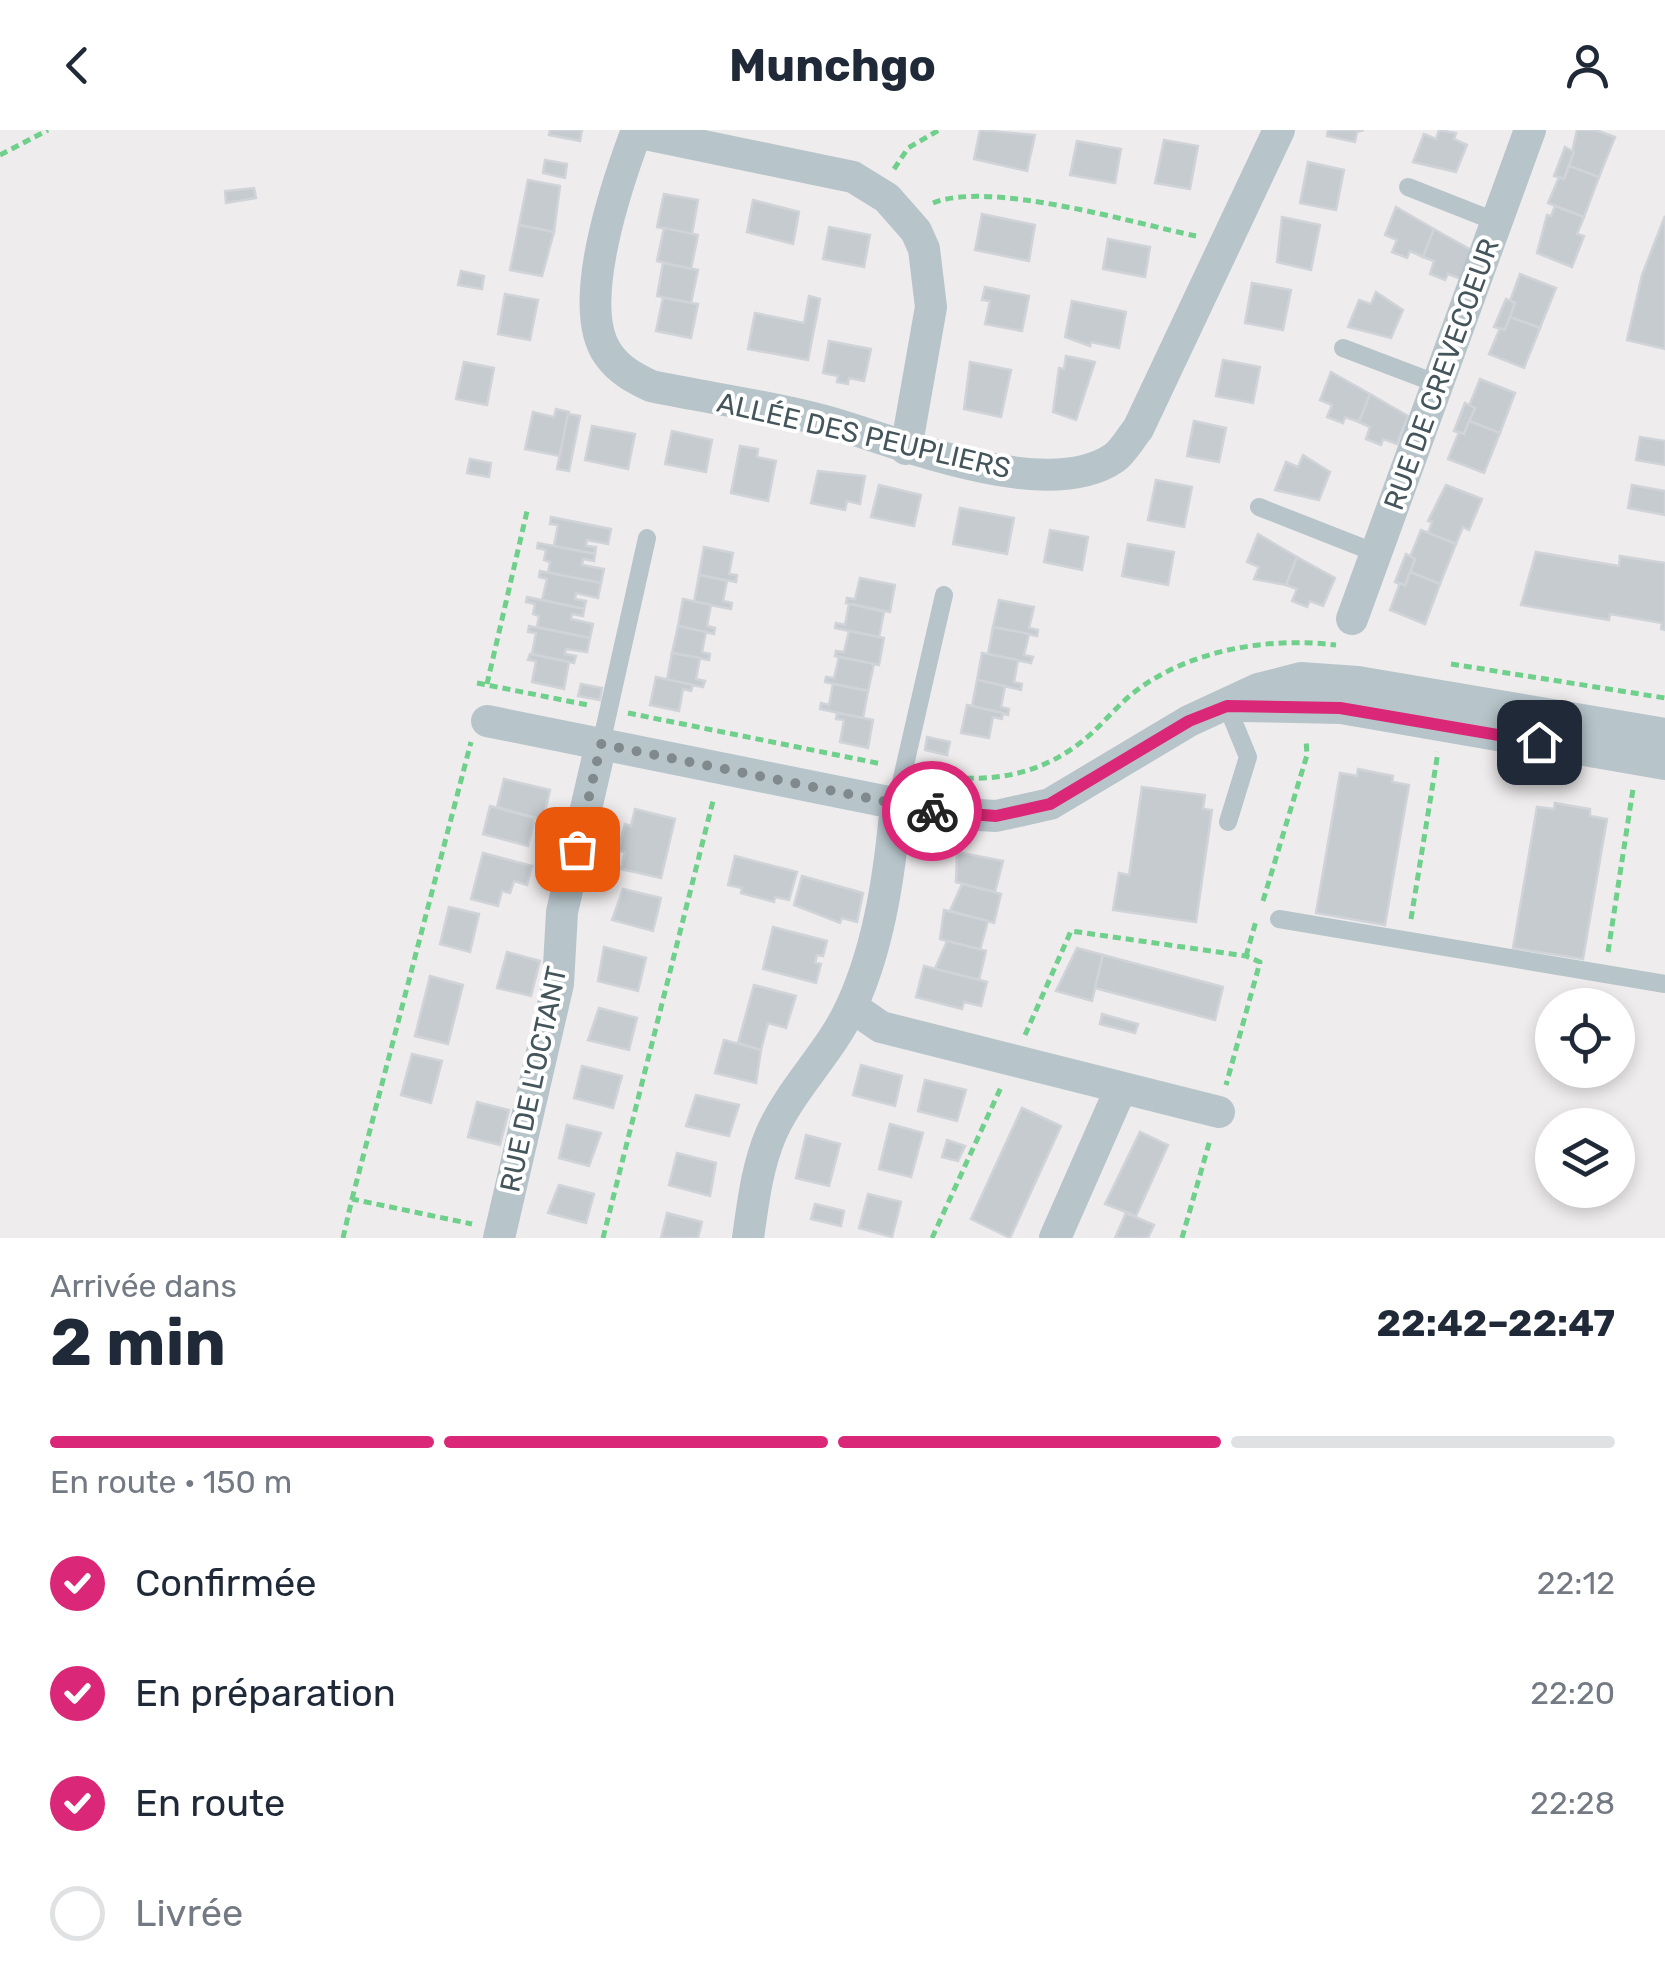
<!DOCTYPE html>
<html lang="fr">
<meta charset="utf-8">
<style>
:root{--surface:#fff;--page:#f6f6f7;--text:#1f2937;--muted:#747a83;--line:#e0e1e3;--accent:#db2777}
body{margin:0;font-family:Rubik,sans-serif;background:var(--page);color:var(--text);height:100vh;display:flex;flex-direction:column;font-size:38px;white-space:nowrap}
*{box-sizing:border-box;margin:0}
p{font-size:32px;color:var(--muted)}
.icon{flex:none;width:55px;height:55px;fill:none;stroke:currentColor;stroke-width:2;stroke-linecap:round;stroke-linejoin:round}
.map{position:relative;height:1108px;overflow:hidden}
.panel{display:flex;flex-direction:column;background:var(--surface);flex:1}
.panel>*{flex:none}
.fabs{position:absolute;left:1535px;top:858px;display:grid;gap:20px}
.fabs a{display:grid;place-items:center;width:100px;height:100px;border-radius:50%;background:var(--surface);box-shadow:0 5px 15px #0003;font-size:50px}
.pin{position:absolute;display:grid;place-items:center;width:85px;height:85px;color:#fff;margin:-42px;border-radius:20px;box-shadow:0 5px 15px #0006}
.courier{position:absolute;display:grid;place-items:center;width:100px;height:100px;margin:-50px;border:8px solid #db2777;border-radius:50%;background:#fff;color:#222;box-shadow:0 2px 12px #0007}
.overview em{font-style:normal;font-weight:700}
.overview div{display:flex;flex-direction:column-reverse}
.overview{display:flex;align-items:center;justify-content:space-between;height:170px;padding:0 50px}
h1{font-size:65px;font-weight:700;line-height:75px}
.bar{display:grid;grid-template-columns:repeat(4,1fr);gap:15px 10px;align-content:center;height:120px;padding:0 50px}
.bar i{height:12px;border-radius:8px;background:var(--line)}
.bar .current{background:var(--accent)}
.bar p{grid-column:span 4}
ol{padding:0 50px;list-style:none}
li{display:flex;align-items:center;gap:30px;height:110px}
li p{margin-inline-start:auto}
li .icon{padding:10px;border-radius:50%;background:var(--accent);color:#fff;stroke-width:4}
li:last-child{color:var(--muted)}
li i{width:55px;height:55px;border:5px solid var(--line);border-radius:50%}
header{display:flex;justify-content:space-between;align-items:center;height:130px;padding:0 50px;background:var(--surface);font-size:45px;font-weight:700}
.map>svg:first-child{display:block}
.building{fill:#c6cbd0;stroke:#d0d4d9;stroke-width:2.5}
.lines{fill:none;stroke-linecap:round;stroke-linejoin:round}
.path{stroke:#6ed08b;stroke-width:5;stroke-dasharray:8 5;stroke-linecap:butt}
.lane{stroke:#b7c5cb;stroke-width:18}
.street{stroke:#b7c5cb;stroke-width:32}
.done{stroke:#808a8e;stroke-width:10;stroke-dasharray:0 18}
.route{stroke:#db2777;stroke-width:12}
.labels{text-anchor:middle;stroke-width:8;stroke-linejoin:round;paint-order:stroke}
.street-label{font-size:28px;fill:#44555b;stroke:#fff}
</style>
<header><svg class="icon" aria-label="back" viewBox="0 0 24 24"><path d="M15 5l-7 7 7 7"/></svg>Munchgo<svg class="icon" aria-label="person" viewBox="0 0 24 24"><circle cx="12" cy="8" r="4"/><path d="M4 21q1-7 8-7t8 7"/></svg></header>
<div class="map">
<svg width="1665" height="1108" viewBox="0 0 1665 1108">
<rect width="100%" height="100%" fill="#efeced"/>
<g class="building">
<polygon points="550,0 582,0 580,11 549,5"/>
<polygon points="980,0 1035,5 1027,41 974,29"/>
<polygon points="1328,0 1364,0 1357,2 1355,12 1327,6"/>
<polygon points="1439,0 1456,3 1454,9 1467,15 1456,42 1413,32 1424,4 1436,9"/>
<polygon points="1577,0 1596,0 1615,7 1599,47 1569,36"/>
<polygon points="1164,10 1198,16 1190,59 1155,53"/>
<polygon points="1077,11 1121,19 1115,53 1070,45"/>
<polygon points="1565,17 1574,22 1564,49 1554,46"/>
<polygon points="545,30 567,34 565,48 543,43"/>
<polygon points="1308,32 1344,40 1336,80 1300,73"/>
<polygon points="1569,36 1599,47 1584,87 1548,73 1559,47 1564,49"/>
<polygon points="528,50 560,56 554,102 519,95"/>
<polygon points="254,58 256,68 226,73 225,61"/>
<polygon points="664,64 698,70 692,104 657,97"/>
<polygon points="753,70 799,82 793,114 747,102"/>
<polygon points="1555,76 1584,87 1577,104 1584,106 1572,137 1537,123 1547,85 1551,86"/>
<polygon points="1396,77 1434,99 1423,127 1410,121 1407,128 1392,122 1397,110 1385,105"/>
<polygon points="982,84 1035,95 1029,131 975,120"/>
<polygon points="1665,86 1665,219 1627,210 1642,145"/>
<polygon points="1282,87 1320,95 1311,140 1277,132"/>
<polygon points="519,95 554,102 542,146 510,140"/>
<polygon points="829,97 870,105 864,137 823,129"/>
<polygon points="664,98 698,105 691,139 657,131"/>
<polygon points="1434,99 1473,121 1461,149 1448,144 1445,150 1430,144 1434,131 1423,127"/>
<polygon points="1108,109 1150,117 1145,147 1103,139"/>
<polygon points="663,133 698,140 691,173 657,166"/>
<polygon points="461,141 484,146 482,159 458,155"/>
<polygon points="1520,144 1556,158 1540,198 1510,187 1515,173 1510,171"/>
<polygon points="1252,153 1291,160 1283,200 1245,193"/>
<polygon points="985,157 1029,166 1022,201 985,194 990,171 982,170"/>
<polygon points="1376,162 1403,180 1391,208 1348,197 1359,170 1371,174"/>
<polygon points="505,164 538,170 530,210 498,204"/>
<polygon points="809,166 820,169 808,230 748,219 755,183 804,193"/>
<polygon points="663,168 698,174 691,208 656,201"/>
<polygon points="1506,169 1515,173 1505,200 1494,197"/>
<polygon points="1072,171 1126,182 1119,218 1091,212 1090,216 1065,207"/>
<polygon points="1510,187 1540,198 1524,238 1489,224 1500,198 1505,200"/>
<polygon points="829,211 871,219 864,251 849,248 848,254 837,252 838,246 823,243"/>
<polygon points="1066,226 1095,232 1076,290 1053,282 1059,238 1064,239"/>
<polygon points="1223,230 1260,237 1253,273 1216,266"/>
<polygon points="464,232 494,238 487,275 456,269"/>
<polygon points="970,232 1011,240 1001,287 964,279"/>
<polygon points="1331,242 1370,264 1359,292 1345,287 1343,293 1327,287 1332,275 1320,270"/>
<polygon points="1480,249 1515,263 1500,303 1469,291 1475,278 1469,276"/>
<polygon points="1370,264 1408,286 1397,314 1383,309 1381,315 1366,309 1370,297 1359,292"/>
<polygon points="1465,273 1475,278 1464,304 1454,301"/>
<polygon points="556,279 569,282 560,326 525,319 533,282 554,287"/>
<polygon points="568,284 580,286 569,341 557,339"/>
<polygon points="1194,291 1226,298 1219,332 1187,326"/>
<polygon points="1469,291 1500,303 1484,343 1448,329 1459,302 1464,304"/>
<polygon points="592,296 635,304 628,339 585,330"/>
<polygon points="672,301 712,310 706,342 665,334"/>
<polygon points="1640,307 1665,311 1665,335 1636,330"/>
<polygon points="740,316 758,319 757,327 776,331 768,371 731,363"/>
<polygon points="1303,325 1330,342 1319,370 1275,360 1286,332 1298,337"/>
<polygon points="470,329 491,333 489,347 467,343"/>
<polygon points="818,341 865,346 860,374 847,371 845,380 811,373"/>
<polygon points="1156,350 1192,357 1184,397 1148,390"/>
<polygon points="879,355 921,365 914,396 871,387"/>
<polygon points="1446,355 1482,369 1469,400 1463,397 1456,414 1428,403 1432,392 1428,391"/>
<polygon points="1632,355 1665,361 1665,385 1628,378"/>
<polygon points="960,378 1014,388 1007,424 953,414"/>
<polygon points="551,387 611,399 608,414 587,410 586,416 596,417 595,424 554,416 558,395 550,394"/>
<polygon points="1050,400 1088,407 1082,440 1044,432"/>
<polygon points="1421,400 1456,414 1440,454 1410,442 1415,429 1410,427"/>
<polygon points="1258,404 1297,427 1286,455 1254,449 1259,437 1247,432"/>
<polygon points="538,413 595,424 594,431 583,429 582,435 604,439 601,453 548,443 550,432 544,430 546,420 537,418"/>
<polygon points="1128,414 1174,422 1168,455 1122,446"/>
<polygon points="704,417 733,423 729,444 737,445 736,452 699,445"/>
<polygon points="1536,422 1619,436 1620,426 1665,433 1665,500 1661,499 1662,493 1610,484 1609,490 1521,475"/>
<polygon points="1406,424 1415,429 1405,456 1395,452"/>
<polygon points="1297,427 1335,448 1323,476 1310,471 1307,477 1292,471 1297,459 1286,455"/>
<polygon points="540,441 601,453 598,468 576,463 575,469 586,471 584,479 542,470 547,449 539,447"/>
<polygon points="1410,442 1440,454 1425,494 1390,480 1400,453 1405,456"/>
<polygon points="699,445 727,451 723,471 732,473 731,479 694,472"/>
<polygon points="860,448 895,455 890,482 846,473 847,468 855,469"/>
<polygon points="527,467 584,479 583,486 572,484 571,489 593,494 590,508 537,497 539,486 533,484 535,474 526,472"/>
<polygon points="683,469 711,475 707,496 715,498 714,504 678,496"/>
<polygon points="999,470 1034,477 1029,498 1038,500 1037,506 993,497"/>
<polygon points="849,474 884,482 879,507 835,498 836,493 845,495"/>
<polygon points="529,496 590,508 587,522 566,519 565,524 576,526 574,533 532,524 536,503 528,502"/>
<polygon points="678,496 706,502 702,522 710,524 709,530 672,523"/>
<polygon points="993,497 1029,504 1024,525 1033,527 1031,533 988,524"/>
<polygon points="849,501 884,508 879,535 835,526 836,521 844,522"/>
<polygon points="672,523 700,528 696,549 705,551 703,557 667,550"/>
<polygon points="982,523 1018,530 1014,552 1022,554 1021,560 977,550"/>
<polygon points="530,524 569,532 564,559 532,552 536,531 528,530"/>
<polygon points="839,527 874,534 868,561 825,552 826,547 834,548"/>
<polygon points="656,547 693,555 691,561 683,559 679,581 650,575"/>
<polygon points="977,550 1005,556 1001,577 1009,579 1008,585 972,576"/>
<polygon points="581,554 602,558 600,570 578,566"/>
<polygon points="833,554 868,561 863,588 820,579 821,573 829,575"/>
<polygon points="967,575 1003,583 1002,589 993,587 989,608 961,603"/>
<polygon points="837,583 873,590 868,618 840,612 844,590 836,589"/>
<polygon points="927,607 950,612 947,625 925,620"/>
<polygon points="1358,639 1393,646 1392,652 1409,655 1385,795 1316,783 1340,643 1357,646"/>
<polygon points="504,649 550,660 543,690 497,677"/>
<polygon points="1142,657 1205,665 1203,679 1212,680 1196,792 1113,780 1119,743 1129,745"/>
<polygon points="1555,673 1590,679 1590,686 1607,689 1583,829 1513,818 1537,677 1554,679"/>
<polygon points="490,676 535,688 528,716 483,704"/>
<polygon points="635,679 675,689 661,748 621,739 625,722 618,721 625,694 631,696"/>
<polygon points="957,722 1003,731 995,762 956,752"/>
<polygon points="483,723 532,736 527,755 514,751 510,763 502,761 498,776 471,769"/>
<polygon points="735,726 797,742 789,770 775,767 774,772 741,763 742,758 728,755"/>
<polygon points="802,746 863,763 857,792 842,788 840,793 794,775"/>
<polygon points="962,754 1001,764 994,793 950,781"/>
<polygon points="623,759 661,768 653,801 612,790"/>
<polygon points="449,777 479,784 470,822 440,814"/>
<polygon points="944,780 988,791 980,820 940,809"/>
<polygon points="773,797 827,811 823,826 817,825 815,833 821,834 816,853 763,839"/>
<polygon points="947,811 986,821 979,850 935,839"/>
<polygon points="604,817 646,828 638,861 598,851"/>
<polygon points="1077,818 1103,825 1092,871 1056,861"/>
<polygon points="507,822 540,831 531,866 497,858"/>
<polygon points="1103,825 1223,857 1215,890 1095,858"/>
<polygon points="924,836 987,852 981,876 964,872 962,879 916,867"/>
<polygon points="430,846 463,855 448,914 415,906"/>
<polygon points="754,855 796,866 786,898 768,893 761,920 738,913"/>
<polygon points="599,878 637,888 629,920 588,910"/>
<polygon points="1102,884 1138,894 1135,903 1100,894"/>
<polygon points="724,910 761,920 756,953 715,943"/>
<polygon points="412,924 442,931 431,973 401,965"/>
<polygon points="861,935 902,946 895,976 853,965"/>
<polygon points="582,936 622,946 613,978 574,968"/>
<polygon points="925,950 966,960 957,991 918,981"/>
<polygon points="696,965 739,975 729,1006 686,996"/>
<polygon points="477,972 509,980 500,1015 468,1007"/>
<polygon points="1022,978 1061,996 1010,1108 971,1089"/>
<polygon points="890,994 923,1003 911,1047 879,1039"/>
<polygon points="567,995 601,1003 589,1036 559,1028"/>
<polygon points="1140,1002 1168,1015 1136,1086 1105,1074"/>
<polygon points="806,1005 840,1014 829,1056 796,1048"/>
<polygon points="947,1010 965,1016 958,1031 942,1027"/>
<polygon points="677,1023 716,1033 710,1066 669,1055"/>
<polygon points="559,1055 594,1064 586,1093 548,1083"/>
<polygon points="868,1064 901,1072 892,1107 859,1098"/>
<polygon points="815,1074 844,1081 841,1096 811,1089"/>
<polygon points="667,1083 702,1092 698,1108 661,1108"/>
<polygon points="1126,1083 1154,1095 1148,1108 1115,1108"/>
</g>
<g class="lines">
<g class="path">
<polyline points="0,25 48,0"/>
<polyline points="894,39 908,18 939,0"/>
<path d="M933 73C989 50 1133 93 1196 106"/>
<polyline points="1451,534 1665,568"/>
<polyline points="477,553 588,575"/>
<polyline points="487,554 528,377"/>
<polyline points="628,583 882,634"/>
<path d="M927 644C990 655 1044 646 1092 603 1107 589 1121 572 1137 560 1193 519 1269 507 1336 515"/>
<polyline points="1263,771 1307,625 1306,609"/>
<polyline points="1411,789 1438,622"/>
<polyline points="1608,822 1633,659"/>
<polyline points="1246,826 1256,791"/>
<polyline points="1025,905 1071,801 1246,826 1260,832 1226,955"/>
<polyline points="352,1069 471,612"/>
<polyline points="343,1108 352,1069 472,1094"/>
<polyline points="603,1108 714,667"/>
<polyline points="932,1108 1002,955"/>
<polyline points="1182,1108 1210,1010"/>
</g>
<g class="lane">
<polyline points="1408,57 1497,92"/>
<polyline points="1343,218 1438,254"/>
<polyline points="1259,377 1376,423"/>
<polyline points="1227,576 1248,627 1228,692"/>
<polyline points="601,614 647,408"/>
<polyline points="896,674 944,465"/>
<polyline points="1279,789 1665,854"/>
</g>
<g class="street">
<path d="M637 0C618 51 574 176 608 224 619 240 634 248 651 256 713 269 778 277 839 295 905 315 1049 373 1114 328 1123 322 1131 307 1138 299L1279 0"/>
<polyline points="636,2 853,47 887,68 916,101 924,119 931,177 906,319"/>
<polyline points="1352,489 1530,0"/>
<polyline points="1241,576 1341,578 1665,634"/>
<polyline points="487,591 943,683 996,686 1050,674 1189,591 1258,559 1301,548 1358,552 1665,604"/>
<polyline points="852,877 881,897 1219,982"/>
<polyline points="499,1108 558,854 562,782 601,614"/>
<path d="M748 1108C753 1073 757 1037 771 1004 791 958 832 921 852 875 880 814 890 740 896 674"/>
<polyline points="1055,1108 1121,958"/>
</g>
</g>
<g class="lines">
<polyline class="done" points="577,719 601,614 932,681"/>
<polyline class="route" points="932,681 996,686 1050,674 1189,591 1227,576 1340,578 1539,612"/>
</g>
<g class="labels">
<g class="street-label">
<text transform="translate(1441 244) rotate(-70)" y="10">RUE DE CREVECOEUR</text>
<text transform="translate(864 305) rotate(13)" y="10">ALLÉE DES PEUPLIERS</text>
<text transform="translate(533 949) rotate(-78)" y="10">RUE DE L'OCTANT</text>
</g>
</g>
</svg>
<div class="fabs">
<a><svg class="icon" aria-label="locate" viewBox="0 0 24 24"><circle cx="12" cy="12" r="6"/><path d="M12 2v4M12 18v4M2 12h4M18 12h4"/></svg></a>
<a><svg class="icon" aria-label="layers" viewBox="0 0 24 24"><path d="M12 4l9 5-9 5-9-5zM3 14l9 5 9-5"/></svg></a>
</div>
<div class="pin" style="left:577px;top:719px;background:#ea580c"><svg class="icon" aria-label="bag" viewBox="0 0 24 24"><path d="M5 8h14l-1 12H6zM9 8a3 3 0 0 1 6 0"/></svg></div>
<div class="pin" style="left:1539px;top:612px;background:#1f2937"><svg class="icon" aria-label="home" viewBox="0 0 24 24"><path d="M3 11l9-7 9 7M6 9v11h12V9"/></svg></div>
<div class="courier" style="left:932px;top:681px"><svg class="icon" aria-label="bike" viewBox="0 0 24 24"><circle cx="6" cy="16" r="4"/><circle cx="18" cy="16" r="4"/><path d="M6 16l4-8h5l3 8M10 8l3 8H6M13 5h3"/></svg></div>
</div>
<section class="panel">
<div class="overview"><div><h1>2 min</h1><p>Arrivée dans</p></div><em>22:42–22:47</em></div>
<div class="bar"><i class="current"></i><i class="current"></i><i class="current"></i><i></i><p>En route · 150 m</p></div>
<ol>
<li><svg class="icon" aria-label="check" viewBox="0 0 24 24"><path d="M5 12l5 5 9-10"/></svg>Confirmée<p>22:12</p></li>
<li><svg class="icon" aria-label="check" viewBox="0 0 24 24"><path d="M5 12l5 5 9-10"/></svg>En préparation<p>22:20</p></li>
<li><svg class="icon" aria-label="check" viewBox="0 0 24 24"><path d="M5 12l5 5 9-10"/></svg>En route<p>22:28</p></li>
<li><i></i>Livrée</li>
</ol>
</section>
